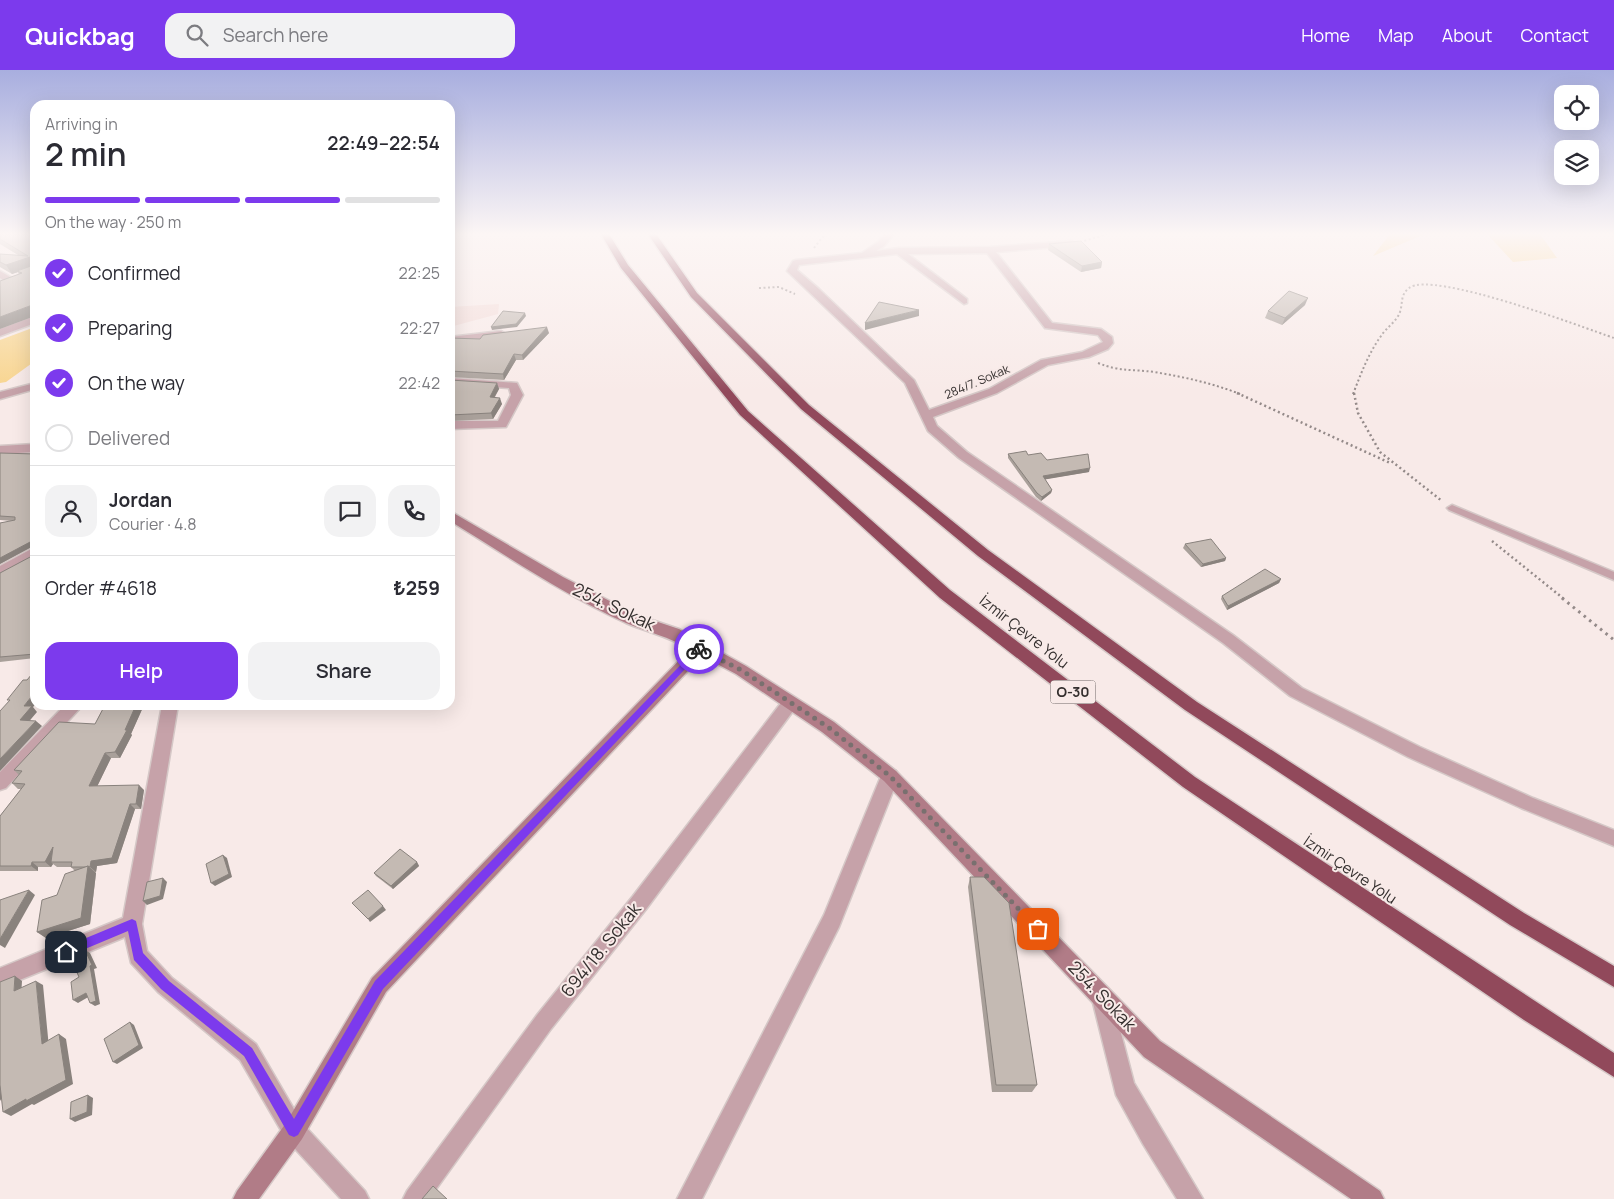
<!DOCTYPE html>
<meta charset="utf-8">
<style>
:root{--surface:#fff;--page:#f2f2f3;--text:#2b2b33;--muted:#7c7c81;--line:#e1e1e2;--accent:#7c3aed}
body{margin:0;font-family:Manrope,sans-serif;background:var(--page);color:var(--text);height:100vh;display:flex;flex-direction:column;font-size:19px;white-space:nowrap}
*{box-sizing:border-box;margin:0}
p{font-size:16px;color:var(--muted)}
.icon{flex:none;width:28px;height:28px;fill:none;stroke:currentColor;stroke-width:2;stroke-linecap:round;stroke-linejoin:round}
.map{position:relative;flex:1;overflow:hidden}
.drawer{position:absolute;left:30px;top:30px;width:425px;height:610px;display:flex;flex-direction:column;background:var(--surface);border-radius:15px;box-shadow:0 5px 20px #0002}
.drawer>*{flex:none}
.controls{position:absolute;left:1554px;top:15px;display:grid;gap:10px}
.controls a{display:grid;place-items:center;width:45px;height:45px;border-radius:10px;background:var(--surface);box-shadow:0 5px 20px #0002;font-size:25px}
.pin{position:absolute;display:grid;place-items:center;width:42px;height:42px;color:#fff;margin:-21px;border-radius:10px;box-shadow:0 2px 8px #0006}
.courier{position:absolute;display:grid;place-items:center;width:50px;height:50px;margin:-25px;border:4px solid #7c3aed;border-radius:50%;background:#fff;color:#222;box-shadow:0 1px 6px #0007}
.headline em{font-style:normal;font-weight:600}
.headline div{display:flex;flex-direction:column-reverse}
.headline{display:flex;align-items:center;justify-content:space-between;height:85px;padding:0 15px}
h1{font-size:32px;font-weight:600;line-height:38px}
.bar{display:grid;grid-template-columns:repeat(4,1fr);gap:8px 5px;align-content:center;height:60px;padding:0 15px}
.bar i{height:6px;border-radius:4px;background:var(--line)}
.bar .active{background:var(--accent)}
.bar p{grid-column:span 4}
.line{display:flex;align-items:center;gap:12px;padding:0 15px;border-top:1px solid var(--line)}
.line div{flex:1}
.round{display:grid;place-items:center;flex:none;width:52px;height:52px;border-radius:15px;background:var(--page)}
ol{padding:0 15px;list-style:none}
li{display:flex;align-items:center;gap:15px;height:55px}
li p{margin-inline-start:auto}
li .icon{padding:5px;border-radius:50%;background:var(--accent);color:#fff;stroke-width:4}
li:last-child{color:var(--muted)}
li i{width:28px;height:28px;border:2px solid var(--line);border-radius:50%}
.button{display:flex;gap:10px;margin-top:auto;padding:10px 15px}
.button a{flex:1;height:58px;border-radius:15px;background:var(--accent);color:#fff;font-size:20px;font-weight:600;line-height:58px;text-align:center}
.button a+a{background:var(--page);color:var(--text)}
header{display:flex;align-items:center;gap:30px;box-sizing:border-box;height:70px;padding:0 25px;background:var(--accent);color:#fff}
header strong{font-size:24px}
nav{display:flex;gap:28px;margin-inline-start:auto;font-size:18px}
.search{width:350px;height:45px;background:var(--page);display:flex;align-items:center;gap:12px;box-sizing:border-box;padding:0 18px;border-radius:15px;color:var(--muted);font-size:19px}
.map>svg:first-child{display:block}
.built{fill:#f3dcd9}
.green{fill:#f8d48d}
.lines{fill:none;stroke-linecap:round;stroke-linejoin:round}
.lane-casing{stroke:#d5c8c7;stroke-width:3}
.street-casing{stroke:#d5c8c7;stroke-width:3}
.secondary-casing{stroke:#d5c8c7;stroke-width:3}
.highway-casing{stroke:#d5c8c7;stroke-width:3}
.path-far2{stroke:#948a89;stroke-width:2;stroke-dasharray:2 2.5;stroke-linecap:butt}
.path-far1{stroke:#948a89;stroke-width:2.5;stroke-dasharray:2 3;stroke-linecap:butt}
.path{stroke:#948a89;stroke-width:3;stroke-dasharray:2.5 4.5;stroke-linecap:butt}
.lane{fill:#c6a2a9;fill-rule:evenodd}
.street{fill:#c6a2a9;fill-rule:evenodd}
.secondary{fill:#b17c87;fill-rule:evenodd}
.highway{fill:#91495b;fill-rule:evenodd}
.wall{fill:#a9a09a}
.shaded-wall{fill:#89827d}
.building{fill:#c4bab3;stroke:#89827d}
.route{fill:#7c3aed}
.done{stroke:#79706f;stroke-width:5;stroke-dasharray:0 9}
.labels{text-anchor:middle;stroke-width:4;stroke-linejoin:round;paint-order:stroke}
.far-street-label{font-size:12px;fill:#342f2e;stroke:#f8eae8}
.shield{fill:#f8eae8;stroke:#6f6766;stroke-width:1}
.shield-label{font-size:14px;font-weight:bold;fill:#342f2e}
.street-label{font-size:15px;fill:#342f2e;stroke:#f8eae8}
.near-street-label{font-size:18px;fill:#342f2e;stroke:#f8eae8}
</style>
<header>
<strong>Quickbag</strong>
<div class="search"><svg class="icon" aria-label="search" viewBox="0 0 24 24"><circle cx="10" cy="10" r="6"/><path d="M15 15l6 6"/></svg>Search here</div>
<nav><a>Home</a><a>Map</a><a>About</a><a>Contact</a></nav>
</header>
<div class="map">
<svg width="1614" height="1129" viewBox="0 0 1614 1129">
<rect width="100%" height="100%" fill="#f8eae8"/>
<polygon class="built" points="499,234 498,244 450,257 450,237"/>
<g class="green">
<polygon points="1390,164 1425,164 1373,186"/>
<polygon points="1487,164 1540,164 1557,188 1513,192"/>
<polygon points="35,257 35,291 6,312 0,313 0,270"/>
</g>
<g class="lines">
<defs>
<polygon id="lane" points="1452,435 1614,502 1614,510 1449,440 1447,438"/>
<g id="street">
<path d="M885 164H894L884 176 876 181 899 178 990 177 1072 171V175L1069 176 996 182 1052 253 1101 259 1112 267 1113 273 1108 279 1089 287 1048 295 997 323 933 347 937 356 967 382 1233 565 1302 618 1420 677 1533 728 1614 760V776L1521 738 1408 687 1290 626 1223 573 959 388 928 361 905 313 787 201 793 191 796 190 862 183 878 172ZM987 183 1045 258 1098 265 1103 272 1082 282 1041 290 989 319 929 340 914 310 819 219 797 200 799 195 897 184 964 234 967 233V229L908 184Z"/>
<polygon points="0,201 12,208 12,212 6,212 0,208"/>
<polygon points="35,246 35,253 0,266 0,259"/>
<polygon points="501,261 506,264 505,266 450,273 450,267"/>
<polygon points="450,308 517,313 523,325 506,357 450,359 450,351 498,351 511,325 509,318 450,314"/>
<polygon points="35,313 35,319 0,329 0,322"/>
<polygon points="35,374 35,382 0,384 0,376"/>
<polygon points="35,477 35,488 0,507 0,496"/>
<polygon points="790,627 796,629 798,633 796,637 647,838 551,959 429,1129 403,1129 407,1121 537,945 633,826 784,629"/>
<polygon points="65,635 83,635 6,718 0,720 0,702"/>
<polygon points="162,635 178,635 142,854 147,881 172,908 256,974 302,1053 365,1121 369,1129 341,1129 286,1069 240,990 158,922 131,893 125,867 0,918 0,898 123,848"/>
<polygon points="890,699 896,701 899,706 839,857 702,1129 677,1129 824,845 881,706 884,701"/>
<polygon points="1102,919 1109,922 1112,929 1134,1013 1203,1129 1177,1129 1143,1074 1116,1025 1092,929 1095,922"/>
</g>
<path id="secondary" d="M450 441 563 507 637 545 679 559 746 596 834 652 896 701 1160 971 1380 1121 1384 1129H1351L1144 987 884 711 822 662 736 604 702 586 386 922 302 1069 259 1129H233L237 1121 286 1053 372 908 690 579C669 567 648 562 626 553 565 525 507 486 450 451Z"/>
<g id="highway">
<polygon points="601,164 609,164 628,195 748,341 950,520 1195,707 1614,983 1614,1007 1524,950 1183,717 940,528 740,345 621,198"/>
<polygon points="648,164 656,164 697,223 809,335 988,480 1197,632 1524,843 1614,896 1614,917 1510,855 1185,640 978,486 801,339 691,227"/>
</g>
</defs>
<use href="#lane" class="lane-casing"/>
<use href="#street" class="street-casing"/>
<use href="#secondary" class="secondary-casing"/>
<use href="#highway" class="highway-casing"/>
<g class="path-far2">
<polyline points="1080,172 1108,164"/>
<polyline points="814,178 825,164"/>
<polyline points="759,218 779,217 795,224"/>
<path d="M1098 293C1121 302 1132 299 1154 302 1184 307 1212 313 1240 324"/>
<path d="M1353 324C1361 304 1368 284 1381 266 1386 258 1397 251 1400 242 1403 233 1400 225 1409 218 1432 200 1582 257 1614 268"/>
</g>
<g class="path-far1">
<polyline points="1237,323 1390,393"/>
<polyline points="1354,323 1358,343 1380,382 1442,431"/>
<polyline points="1492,471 1564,529"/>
</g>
<polyline class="path" points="1562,528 1614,570"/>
<use href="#lane" class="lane"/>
<use href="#street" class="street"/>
<use href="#secondary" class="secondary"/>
<use href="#highway" class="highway"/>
</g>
<g class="wall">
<polygon points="0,164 35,164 35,246 18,202 12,204 0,197 0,184 18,185 0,174"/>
<polygon points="1049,174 1102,192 1101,198 1081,202 1048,180"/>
<polygon points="1305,235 1282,255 1265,248 1268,241"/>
<polygon points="549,263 523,290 516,290 504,310 450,307 450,268 480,269"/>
<polygon points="450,310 497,313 499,319 495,327 502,334 493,349 450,351"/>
<polygon points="0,383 35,384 35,588 0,592 0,503 32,486 32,477 0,494 0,453 12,451 0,450"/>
<polygon points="1008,384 1028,385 1089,402 1045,409 1052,420 1051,423 1041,431 1036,427 1008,388"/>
<polygon points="1185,474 1226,488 1225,491 1201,497 1183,478"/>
<polygon points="1281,509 1279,513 1227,540 1221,529 1222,526"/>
<polygon points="105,635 144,635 131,664 132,665 120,688 111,688 97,716 144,720 141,739 135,739 117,793 97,796 96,802 95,802 96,803 90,854 46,868 37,862 57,825 75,801 71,797 57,797 53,794 51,797 38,797 38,801 0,801 0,746 21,719 18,719 12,713 19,705 14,700 95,654"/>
<polygon points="417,792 419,796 393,819 376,806 374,803"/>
<polygon points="970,807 1037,1015 1032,1022 992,1022 968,817"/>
</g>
<g class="shaded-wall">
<polygon points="30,187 35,195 17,201 18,202 12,204 6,195"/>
<polygon points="1102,192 1101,198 1081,202 1082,196"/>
<polygon points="1308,228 1305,235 1282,255 1285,248"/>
<polygon points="35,234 35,246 0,259 0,247"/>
<polygon points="919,240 919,246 865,260 865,253"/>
<polygon points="525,243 526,246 517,257 492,260 491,257"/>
<polygon points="547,257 549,263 523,290 522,285"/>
<polygon points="514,284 516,290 504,310 503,304"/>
<polygon points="497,313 499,319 491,333 490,327"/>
<polygon points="500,328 502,334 493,349 491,343"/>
<polygon points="1090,398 1089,402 1042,410 1043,406"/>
<polygon points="1052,420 1051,423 1041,431 1042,427"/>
<polygon points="32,471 35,475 0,494 0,488"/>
<polygon points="1226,488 1225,491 1201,497 1203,494"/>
<polygon points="1281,509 1279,513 1227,540 1228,536"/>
<polygon points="35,622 35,635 33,637 37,642 26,655 20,650 24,636"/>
<polygon points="136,635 144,635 131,664 132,665 120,688 115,682"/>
<polygon points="36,651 42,656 0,701 0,689"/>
<polygon points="105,683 111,688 95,721 89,716"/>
<polygon points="139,715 144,720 141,739 136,734"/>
<polygon points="130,734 135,739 117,793 97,796 96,802 90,797 91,791"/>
<polygon points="53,777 51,792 53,794 51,797 45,792"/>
<polygon points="223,785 227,788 232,807 215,816 211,813"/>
<polygon points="32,792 38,797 38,801 31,796"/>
<polygon points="417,792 419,796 393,819 391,816"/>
<polygon points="88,796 96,803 90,854 46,868 37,862"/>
<polygon points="163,808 167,812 163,829 147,835 143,831"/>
<polygon points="29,820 35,825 5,878 0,875 0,869"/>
<polygon points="383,836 386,840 370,852 368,849"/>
<polygon points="85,880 90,883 97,898 94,899 100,934 95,936 90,933"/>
<polygon points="15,906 22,911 21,926 14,921"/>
<polygon points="36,911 43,915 49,978 42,974"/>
<polygon points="86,923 90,926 78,933 73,930"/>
<polygon points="130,952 134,955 143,978 117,994 113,992"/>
<polygon points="59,964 66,969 73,1014 34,1035 32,1034 11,1046 3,1042"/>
<polygon points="0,1015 8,1018 0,1031"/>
<polygon points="88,1025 93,1028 92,1045 75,1052 70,1049"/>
</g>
<g class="building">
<polygon points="0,164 35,164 35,234 0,247 0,211 22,203 17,201 31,196 30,187 6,195 0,192 0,184 28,186 0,169"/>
<polygon points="1081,171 1102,192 1082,196 1049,174"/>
<polygon points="1289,221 1308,228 1285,248 1268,241"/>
<polygon points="879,232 919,240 865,253"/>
<polygon points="503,241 525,243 516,254 491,257"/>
<polygon points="547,257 522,285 514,284 503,304 450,301 450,268 480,269 483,265"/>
<polygon points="450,310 497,313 490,327 500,328 491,343 450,345"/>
<polygon points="1026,381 1028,385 1041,383 1047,390 1088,384 1090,398 1043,406 1052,420 1042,427 1037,423 1008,384"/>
<polygon points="0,383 35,384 35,584 0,587 0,503 32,486 32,471 0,488 0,453 15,450 15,447 0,446"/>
<polygon points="1211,469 1226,488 1203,494 1185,474"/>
<polygon points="1265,499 1281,509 1228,536 1222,526"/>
<polygon points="32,604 35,607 35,622 24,636 32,636 20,650 36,651 0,689 0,641 10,630 7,630 23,610 27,610"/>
<polygon points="105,635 136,635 125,660 127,660 115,682 105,683 89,716 139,715 136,734 130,734 112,788 91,791 90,797 88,796 86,797 71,797 72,792 51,792 53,777 45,792 32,792 31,796 0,796 0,746 25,714 12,713 22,701 14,700 59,652 95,654"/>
<polygon points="400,779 417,792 391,816 374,803"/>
<polygon points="223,785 229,804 211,813 206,794"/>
<polygon points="88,796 81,848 37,862 42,830 57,825 65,804"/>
<polygon points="970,807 984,807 1009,833 1037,1015 996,1015"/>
<polygon points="163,808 160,826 143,831 147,812"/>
<polygon points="29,820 0,869 0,830"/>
<polygon points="368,820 383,836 368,849 352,833"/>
<polygon points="85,880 92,895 90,896 96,931 90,933 86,923 73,930 71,912 79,907 71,889"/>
<polygon points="15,906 14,921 36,911 42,974 59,964 66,1010 26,1031 26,1029 3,1042 0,1015 0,912"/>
<polygon points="130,952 139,975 113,992 104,969"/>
<polygon points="88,1025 87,1042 70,1049 71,1032"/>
<polygon points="433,1116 447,1129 422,1129"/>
</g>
<linearGradient id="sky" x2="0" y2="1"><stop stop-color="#a8aedf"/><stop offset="0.51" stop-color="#fcf6f5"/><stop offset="1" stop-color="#fcf6f5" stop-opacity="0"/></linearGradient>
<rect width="1614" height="322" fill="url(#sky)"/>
<polygon class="route" points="699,576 702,577 702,581 383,919 298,1065 294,1067 289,1065 244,986 161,919 134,890 128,861 66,887 62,886 62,878 132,849 136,851 143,883 169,911 252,978 294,1049 375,911"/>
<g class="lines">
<polyline class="done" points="699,579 741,600 828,657 890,706 1038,859"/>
</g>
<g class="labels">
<g class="far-street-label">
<text transform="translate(977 312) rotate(-23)" y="4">284/7. Sokak</text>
</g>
<rect class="shield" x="1050.5" y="610.5" width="45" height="23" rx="4"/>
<g class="shield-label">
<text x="1073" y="627">O-30</text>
</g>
<g class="street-label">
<text transform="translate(1024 562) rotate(38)" y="5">İzmir Çevre Yolu</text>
<text transform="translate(1350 800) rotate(34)" y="5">İzmir Çevre Yolu</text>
</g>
<g class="near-street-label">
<text transform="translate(614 537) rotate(25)" y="6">254. Sokak</text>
<text transform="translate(601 880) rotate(-51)" y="6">694/18. Sokak</text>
<text transform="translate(1102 926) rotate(46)" y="6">254. Sokak</text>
</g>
</g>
</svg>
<div class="controls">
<a><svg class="icon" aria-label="locate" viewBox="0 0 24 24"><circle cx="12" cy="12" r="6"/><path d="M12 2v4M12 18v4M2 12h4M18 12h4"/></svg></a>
<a><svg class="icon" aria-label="layers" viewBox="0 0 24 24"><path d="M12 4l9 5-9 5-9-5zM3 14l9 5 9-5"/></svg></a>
</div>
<div class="pin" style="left:1038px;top:859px;background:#ea580c"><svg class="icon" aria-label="bag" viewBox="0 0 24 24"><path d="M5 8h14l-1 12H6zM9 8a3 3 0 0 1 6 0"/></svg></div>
<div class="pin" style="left:66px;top:882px;background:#1f2937"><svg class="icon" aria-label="home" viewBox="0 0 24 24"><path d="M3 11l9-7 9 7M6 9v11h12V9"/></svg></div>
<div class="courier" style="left:699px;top:579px"><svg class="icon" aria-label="bike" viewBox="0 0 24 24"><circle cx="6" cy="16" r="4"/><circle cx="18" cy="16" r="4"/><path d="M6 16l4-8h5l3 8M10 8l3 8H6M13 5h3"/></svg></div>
<section class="drawer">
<div class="headline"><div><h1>2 min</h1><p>Arriving in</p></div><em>22:49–22:54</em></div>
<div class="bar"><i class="active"></i><i class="active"></i><i class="active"></i><i></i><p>On the way · 250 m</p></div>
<ol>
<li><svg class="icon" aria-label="check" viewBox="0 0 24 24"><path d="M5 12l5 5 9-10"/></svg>Confirmed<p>22:25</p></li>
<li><svg class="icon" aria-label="check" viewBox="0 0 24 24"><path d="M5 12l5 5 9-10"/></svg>Preparing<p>22:27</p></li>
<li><svg class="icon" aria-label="check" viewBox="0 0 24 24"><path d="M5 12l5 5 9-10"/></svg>On the way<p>22:42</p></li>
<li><i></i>Delivered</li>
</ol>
<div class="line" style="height:90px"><a class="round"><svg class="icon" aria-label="person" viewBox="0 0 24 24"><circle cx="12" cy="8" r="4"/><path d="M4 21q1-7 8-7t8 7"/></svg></a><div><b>Jordan</b><p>Courier · 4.8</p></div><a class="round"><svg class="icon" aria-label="chat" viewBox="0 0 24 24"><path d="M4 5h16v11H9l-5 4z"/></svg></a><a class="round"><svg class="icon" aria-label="phone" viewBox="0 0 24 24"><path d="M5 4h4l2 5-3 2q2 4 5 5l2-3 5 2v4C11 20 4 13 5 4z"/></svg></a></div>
<div class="line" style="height:65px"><div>Order #4618</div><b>₺259</b></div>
<div class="button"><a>Help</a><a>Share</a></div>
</section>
</div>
